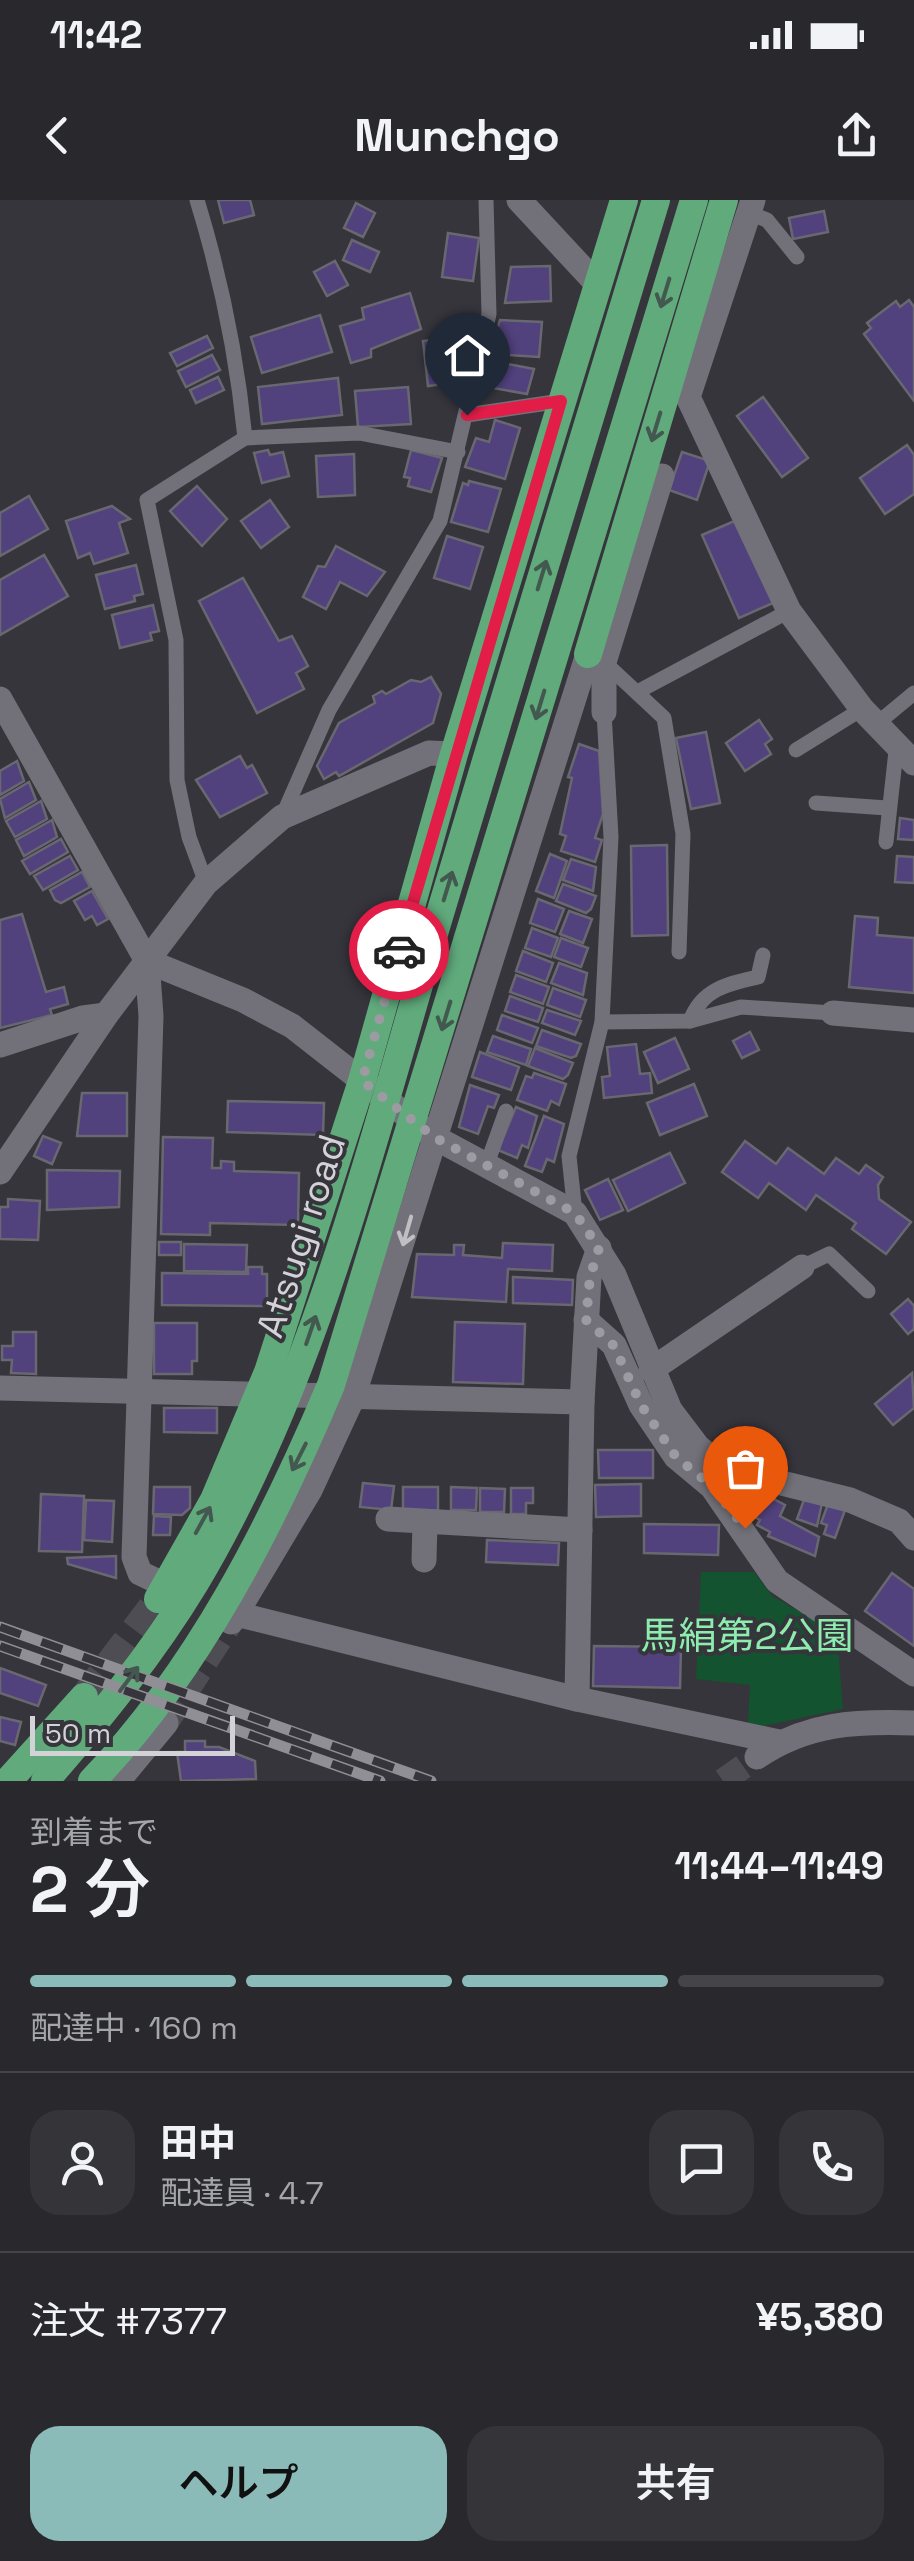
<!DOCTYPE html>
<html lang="ja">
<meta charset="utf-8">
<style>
:root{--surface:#28282d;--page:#343439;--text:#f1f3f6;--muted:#a5a6aa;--line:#444449;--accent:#8bbbb9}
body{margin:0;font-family:"Space Grotesk","Noto Sans JP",sans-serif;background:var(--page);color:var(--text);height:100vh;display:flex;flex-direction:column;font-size:38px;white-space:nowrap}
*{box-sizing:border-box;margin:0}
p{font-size:32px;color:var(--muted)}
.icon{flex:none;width:55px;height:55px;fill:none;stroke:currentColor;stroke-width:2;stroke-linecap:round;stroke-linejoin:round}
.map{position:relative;height:1581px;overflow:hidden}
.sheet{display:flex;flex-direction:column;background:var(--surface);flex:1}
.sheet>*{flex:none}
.scale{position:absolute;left:30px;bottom:25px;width:205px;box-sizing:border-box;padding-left:10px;border:5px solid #d3d2d7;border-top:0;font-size:28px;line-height:35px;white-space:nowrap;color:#d3d2d7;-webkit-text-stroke:8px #36353c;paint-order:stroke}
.pin{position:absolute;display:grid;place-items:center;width:85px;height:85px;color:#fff;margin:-102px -42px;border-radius:50% 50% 50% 0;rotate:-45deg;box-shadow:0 0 10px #0007}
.pin .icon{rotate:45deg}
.courier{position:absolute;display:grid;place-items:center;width:100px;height:100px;margin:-50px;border:8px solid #e11d48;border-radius:50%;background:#fff;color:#222;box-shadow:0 2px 12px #0007}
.overview em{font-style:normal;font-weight:600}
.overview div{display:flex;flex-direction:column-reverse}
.overview{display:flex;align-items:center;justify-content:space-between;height:170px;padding:0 30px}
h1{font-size:65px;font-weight:600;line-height:75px}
.bar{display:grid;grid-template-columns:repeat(4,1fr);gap:15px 10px;align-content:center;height:120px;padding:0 30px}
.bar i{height:12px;border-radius:8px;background:var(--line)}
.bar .active{background:var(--accent)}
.bar p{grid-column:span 4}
.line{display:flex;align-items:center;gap:25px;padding:0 30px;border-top:2px solid var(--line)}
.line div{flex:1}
.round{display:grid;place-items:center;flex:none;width:105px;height:105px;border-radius:30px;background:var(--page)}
.action{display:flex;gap:20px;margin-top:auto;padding:20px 30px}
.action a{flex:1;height:115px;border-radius:30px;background:var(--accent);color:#111;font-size:40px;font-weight:600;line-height:115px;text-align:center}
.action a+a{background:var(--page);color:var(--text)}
.status{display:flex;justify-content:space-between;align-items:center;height:70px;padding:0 50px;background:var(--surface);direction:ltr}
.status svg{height:28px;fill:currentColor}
header{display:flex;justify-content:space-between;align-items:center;height:130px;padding:0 30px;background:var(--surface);font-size:45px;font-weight:600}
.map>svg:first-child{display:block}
.green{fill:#13532f}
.building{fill:#51417d;stroke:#69676f;stroke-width:2.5}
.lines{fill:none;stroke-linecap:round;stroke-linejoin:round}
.minor-tunnel{stroke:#4e4d53;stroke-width:25;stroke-dasharray:25 12;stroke-linecap:butt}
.trunk-tunnel{stroke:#4e4d53;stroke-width:28;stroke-dasharray:28 14;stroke-linecap:butt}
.service{stroke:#727179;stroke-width:15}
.minor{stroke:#727179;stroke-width:25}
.trunk{stroke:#60aa7c;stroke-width:28}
.rail-casing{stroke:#908f95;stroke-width:11}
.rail{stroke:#36353c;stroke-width:8;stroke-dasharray:22;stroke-linecap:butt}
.oneway{stroke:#43584f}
.oneway2{stroke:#c0bfc4}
.done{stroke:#9c9ba1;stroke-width:10;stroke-dasharray:0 18}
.route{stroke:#e11d48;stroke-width:12}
.labels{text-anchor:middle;stroke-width:8;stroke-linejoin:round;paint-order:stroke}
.street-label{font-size:38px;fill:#d3d2d7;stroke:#36353c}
.park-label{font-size:38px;fill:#8dedae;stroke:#36353c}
</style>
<div class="status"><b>11:42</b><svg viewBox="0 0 49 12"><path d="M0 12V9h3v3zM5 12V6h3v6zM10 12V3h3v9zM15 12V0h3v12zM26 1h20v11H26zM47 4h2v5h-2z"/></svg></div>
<header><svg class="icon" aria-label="back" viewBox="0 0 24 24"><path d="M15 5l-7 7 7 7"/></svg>Munchgo<svg class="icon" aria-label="share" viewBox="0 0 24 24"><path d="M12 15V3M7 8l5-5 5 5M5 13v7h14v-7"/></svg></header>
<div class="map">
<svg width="914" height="1581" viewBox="0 0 914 1581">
<rect width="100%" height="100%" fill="#36353c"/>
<polygon class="green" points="701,1372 754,1372 772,1396 837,1433 843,1509 758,1527 748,1523 750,1485 696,1479"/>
<g class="building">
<polygon points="218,0 250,0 254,15 224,23"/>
<polygon points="356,3 375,13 363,37 344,28"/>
<polygon points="824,11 828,32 793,39 789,18"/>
<polygon points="448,33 479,38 473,81 442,77"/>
<polygon points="352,40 379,52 370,72 343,60"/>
<polygon points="335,61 348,85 327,96 314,72"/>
<polygon points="550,66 551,101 505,103 511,67"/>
<polygon points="410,93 421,129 371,149 371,157 351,163 340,126 364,119 362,108"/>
<polygon points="909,100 914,107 914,201 864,134 871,128 867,123 896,101 900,107"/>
<polygon points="320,115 332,152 262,173 251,137"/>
<polygon points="500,120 542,122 539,157 490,154"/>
<polygon points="207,136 213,148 177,166 170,153"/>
<polygon points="447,138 452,183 428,186 423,141"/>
<polygon points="212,155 220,170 186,187 178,171"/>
<polygon points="487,160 534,169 527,194 482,186"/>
<polygon points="218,177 224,190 196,203 190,190"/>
<polygon points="338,178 342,215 262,224 258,187"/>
<polygon points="408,187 411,224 358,227 355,191"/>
<polygon points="763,197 808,258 782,277 737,216"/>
<polygon points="495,220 520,228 505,279 465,267 476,238 489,242"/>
<polygon points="907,245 914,255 914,294 885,314 860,278"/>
<polygon points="268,250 270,255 283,252 289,276 262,283 254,253"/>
<polygon points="411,250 442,258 431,292 408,286 410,278 404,277"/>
<polygon points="682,252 710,261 697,300 669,290"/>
<polygon points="354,254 355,295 318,297 316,256"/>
<polygon points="469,281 501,289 488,332 451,322 463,283 468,285"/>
<polygon points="197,286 227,319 202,346 170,311"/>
<polygon points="29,296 48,329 0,356 0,313"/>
<polygon points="270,300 289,327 261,348 241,321"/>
<polygon points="112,306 130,319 119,323 128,353 94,364 90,353 78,358 66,321"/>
<polygon points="737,320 773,403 739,418 702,335"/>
<polygon points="447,336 483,347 470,389 434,378"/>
<polygon points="336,346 385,372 367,396 340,382 326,409 303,397 318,366 325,367"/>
<polygon points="44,355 68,396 0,435 0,380"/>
<polygon points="136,365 143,394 134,396 135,401 105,409 96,375"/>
<polygon points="243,378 279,441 292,436 308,466 296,473 304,489 257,513 199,401"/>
<polygon points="153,405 159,431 150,433 152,440 120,448 112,415"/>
<polygon points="431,477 441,494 433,523 339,576 336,572 324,579 317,566 339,523 375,503 373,496 382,491 386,494 411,480 421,482"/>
<polygon points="759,520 772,539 765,544 771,554 745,571 726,543"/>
<polygon points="706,532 720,603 691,609 676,538"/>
<polygon points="579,544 599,551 603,614 595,638 602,640 595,662 561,651 566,636 560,634 572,578 568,577"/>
<polygon points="240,556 247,568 252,565 267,593 220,617 196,580"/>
<polygon points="17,561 24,581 0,595 0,571"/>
<polygon points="29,582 36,600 5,618 0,599"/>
<polygon points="41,601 47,619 15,637 6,621"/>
<polygon points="900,618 914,620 914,640 898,639"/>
<polygon points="52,620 57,637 24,656 16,640"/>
<polygon points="61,639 68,652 30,674 22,661"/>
<polygon points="667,645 668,735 632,736 631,646"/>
<polygon points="550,654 567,661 554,698 536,691"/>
<polygon points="70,656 78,670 43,690 34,676"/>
<polygon points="897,656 914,657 914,683 895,682"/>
<polygon points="571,659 596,667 593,691 563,680"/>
<polygon points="82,672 90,687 61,703 55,700 50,690"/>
<polygon points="563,684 596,696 591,709 586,713 556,701"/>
<polygon points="92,691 108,719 97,725 92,716 85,720 74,701"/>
<polygon points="538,699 564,709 555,732 530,723"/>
<polygon points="569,711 592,719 583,743 560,734"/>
<polygon points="22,714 46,792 64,787 68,804 50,809 52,815 0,828 0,720"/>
<polygon points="855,716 878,718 877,735 914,738 914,793 849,787"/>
<polygon points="532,728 558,738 551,757 525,748"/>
<polygon points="561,738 588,748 581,767 554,757"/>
<polygon points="523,751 553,763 546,782 516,771"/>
<polygon points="559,763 587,773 583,795 551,783"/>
<polygon points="516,775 549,787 543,804 510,792"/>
<polygon points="553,788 586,800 580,817 547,805"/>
<polygon points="510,796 543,808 538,822 505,811"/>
<polygon points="547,810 581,821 575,835 542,823"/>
<polygon points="502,815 538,828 532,843 497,830"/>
<polygon points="542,830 581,844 576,856 571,858 536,846"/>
<polygon points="750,832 759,850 742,858 733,841"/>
<polygon points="493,836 531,849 526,865 487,852"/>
<polygon points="675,838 689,869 658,883 644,852"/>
<polygon points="636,844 640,874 650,873 652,893 604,898 602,877 610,876 607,847"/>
<polygon points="535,848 573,863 568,875 563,879 528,866"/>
<polygon points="480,852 519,867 511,890 472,877"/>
<polygon points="534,873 566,884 559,905 551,901 547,911 517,900 526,876 532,878"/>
<polygon points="694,884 707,916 660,935 647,903"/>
<polygon points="470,885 499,895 494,908 488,906 478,934 459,927"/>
<polygon points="82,893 127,893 127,936 77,936"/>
<polygon points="228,901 324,903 323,935 227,932"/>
<polygon points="516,907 537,916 528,948 522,945 517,958 498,950"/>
<polygon points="544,916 564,924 554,962 547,959 542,972 525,966"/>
<polygon points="43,936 61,943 52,964 34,956"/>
<polygon points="163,937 213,938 212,968 221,968 221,961 234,962 234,971 299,973 298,1025 210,1023 210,1035 161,1034"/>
<polygon points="745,941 776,964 788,948 824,974 836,958 859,974 866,965 883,977 878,985 879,999 911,1022 886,1054 852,1029 856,1023 816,995 806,1010 769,983 758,998 722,972"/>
<polygon points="670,953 685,983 628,1011 613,980"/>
<polygon points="47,970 120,971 119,1007 47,1010"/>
<polygon points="608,979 623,1010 600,1020 585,990"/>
<polygon points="8,999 40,1001 38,1040 0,1039 0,1007 8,1007"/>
<rect x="159" y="1042" width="22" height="13"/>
<polygon points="503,1043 553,1045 552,1071 508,1069 506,1102 412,1097 417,1054 454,1055 454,1045 464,1045 463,1055 502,1058"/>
<polygon points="184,1044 247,1045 246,1072 184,1071"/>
<polygon points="248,1067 262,1067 262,1074 267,1074 267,1106 162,1105 162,1073 248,1074"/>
<polygon points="513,1077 573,1080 572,1105 513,1103"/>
<polygon points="908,1099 914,1106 914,1129 908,1134 891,1114"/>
<polygon points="455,1122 525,1124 523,1184 453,1182"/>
<polygon points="154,1123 197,1123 197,1161 192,1161 192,1174 154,1174"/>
<polygon points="13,1132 36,1132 36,1174 11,1173 12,1160 2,1160 2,1146 13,1146"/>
<polygon points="912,1173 914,1208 893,1225 875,1204"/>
<polygon points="164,1208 217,1208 217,1233 164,1232"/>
<polygon points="598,1250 653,1250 653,1278 599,1278"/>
<polygon points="363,1283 394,1286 391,1310 360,1307"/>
<polygon points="641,1284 641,1316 596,1317 595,1285"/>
<polygon points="154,1287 190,1287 190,1308 182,1315 153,1314"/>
<polygon points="403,1287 438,1287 438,1311 403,1310"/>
<polygon points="451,1287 477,1288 476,1310 451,1310"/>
<polygon points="480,1288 505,1289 504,1312 480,1312"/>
<polygon points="511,1288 533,1288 533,1303 526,1303 526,1314 511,1314"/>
<polygon points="759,1291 785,1305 780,1316 819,1337 815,1356 768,1336 770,1332 757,1325 760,1320 747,1313 750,1308 745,1306"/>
<polygon points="41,1294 84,1296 82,1352 39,1351"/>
<polygon points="805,1297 822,1303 817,1326 797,1319"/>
<polygon points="86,1300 114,1301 112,1342 84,1340"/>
<polygon points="828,1304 845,1310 835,1338 824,1334 827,1325 821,1323"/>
<polygon points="154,1316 171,1317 170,1335 153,1335"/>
<polygon points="644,1324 719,1325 718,1355 644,1353"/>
<polygon points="487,1340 559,1343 558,1365 486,1362"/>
<polygon points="116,1356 116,1378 68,1364 67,1358"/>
<polygon points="892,1373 914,1389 914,1446 865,1411"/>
<polygon points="594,1446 681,1447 680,1488 593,1486"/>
<polygon points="0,1468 46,1485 38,1506 0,1493"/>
<polygon points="0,1517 21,1522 15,1545 0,1541"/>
<polygon points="185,1541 205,1541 205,1547 219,1547 255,1561 256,1579 181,1581 177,1552 185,1552"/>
</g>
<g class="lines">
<g class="minor-tunnel">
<polyline points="166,1523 231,1422"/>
<polyline points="723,1581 757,1557"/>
</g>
<polyline class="trunk-tunnel" points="84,1497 158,1399"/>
<g class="service">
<path d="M197 0C221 78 237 157 245 238L147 300 176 440 177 580 189 637 206 683"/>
<polyline points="749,13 767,20 797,57"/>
<polyline points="467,215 561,201"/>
<polyline points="245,238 359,233 458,252"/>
<polyline points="604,462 664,518 683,634 679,752"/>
<polyline points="639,491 789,411"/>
<polyline points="879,522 914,493"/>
<polyline points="796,550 862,509"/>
<polyline points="816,603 887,608"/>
<polyline points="283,615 329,510 440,321 489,114 486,0"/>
<polyline points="886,642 897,542"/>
<path d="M690 821C702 789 727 784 758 777L763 755"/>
<polyline points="602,822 690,821 741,807 833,813"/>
<polyline points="487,964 506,911"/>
<polyline points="575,1013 569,956 602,822 611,637 604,512"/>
<polyline points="802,1067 829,1054 868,1091"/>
</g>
<g class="minor">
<polyline points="519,0 598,85"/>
<polyline points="753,0 688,197 789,411 862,509 914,563"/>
<polyline points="0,499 147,761 151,816 134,1357 140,1373 167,1386"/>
<polyline points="604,512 604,462 662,276"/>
<polyline points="147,761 243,800 292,826 434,937 575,1013 614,1075 670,1210 698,1247 725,1269 850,1300 899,1321 914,1338"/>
<polyline points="833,813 914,820"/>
<polyline points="0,845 83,818 106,815"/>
<polyline points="0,972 106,815 206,683 282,617 429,553 454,554"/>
<polyline points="586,1120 614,1145 641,1205 676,1257 712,1287 777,1381 914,1474"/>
<polyline points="651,1170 802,1067"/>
<polyline points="0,1188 582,1202"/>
<polyline points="388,1319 580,1330"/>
<polyline points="424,1360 425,1324"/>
<polyline points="236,1414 577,1499 779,1542"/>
<polyline points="231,1422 310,1290 353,1197 588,454"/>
<polyline points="577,1499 582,1202 589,1077 599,1048"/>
<path d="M757 1557C807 1523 856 1521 914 1523"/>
<polyline points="118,1581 166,1523"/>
</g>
<g class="trunk">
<polyline points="588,454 724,0"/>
<polyline points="158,1399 214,1300 268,1172 362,881 454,554 624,0"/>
<polyline points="8,1581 84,1497"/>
<path d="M45 1581C99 1519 152 1454 195 1383 318 1177 373 935 442 707 513 471 584 236 656 0"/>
<path d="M92 1581C198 1471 272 1325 331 1185L694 0"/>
</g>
<defs>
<g id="rail">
<polyline points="0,1427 431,1581"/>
<polyline points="0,1446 380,1581"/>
</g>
</defs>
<use href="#rail" class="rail-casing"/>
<use href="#rail" class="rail"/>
</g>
<defs><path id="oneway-shaft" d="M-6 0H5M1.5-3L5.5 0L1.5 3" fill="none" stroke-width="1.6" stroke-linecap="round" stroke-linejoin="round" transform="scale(2.5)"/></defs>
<g class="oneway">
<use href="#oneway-shaft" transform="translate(665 93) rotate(107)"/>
<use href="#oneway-shaft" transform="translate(656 227) rotate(107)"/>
<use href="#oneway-shaft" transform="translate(542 375) rotate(-73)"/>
<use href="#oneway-shaft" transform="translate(540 505) rotate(107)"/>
<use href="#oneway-shaft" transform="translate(448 686) rotate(-73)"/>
<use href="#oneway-shaft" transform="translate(446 816) rotate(107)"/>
<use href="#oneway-shaft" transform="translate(311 1130) rotate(-71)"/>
<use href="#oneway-shaft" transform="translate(299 1257) rotate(117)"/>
<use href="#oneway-shaft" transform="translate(203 1320) rotate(-61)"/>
<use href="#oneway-shaft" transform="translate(129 1479) rotate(-53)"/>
</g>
<use class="oneway2" href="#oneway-shaft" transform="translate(407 1031) rotate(106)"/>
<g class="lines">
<polyline class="done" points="399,750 362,881 434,937 575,1013 599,1048 590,1077 586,1120 614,1146 641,1205 676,1257 712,1286 745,1328"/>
<polyline class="route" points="399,750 561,201 467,215"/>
</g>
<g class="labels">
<g class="street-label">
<text transform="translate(301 1036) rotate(-72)" y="13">Atsugi road</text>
</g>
<g class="park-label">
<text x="747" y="1449">馬絹第2公園</text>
</g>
</g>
</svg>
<div class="scale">50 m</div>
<div class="pin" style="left:745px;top:1328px;background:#ea580c"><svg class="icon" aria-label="bag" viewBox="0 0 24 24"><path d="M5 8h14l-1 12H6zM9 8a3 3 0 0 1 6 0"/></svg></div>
<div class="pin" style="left:467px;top:215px;background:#1f2937"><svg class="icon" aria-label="home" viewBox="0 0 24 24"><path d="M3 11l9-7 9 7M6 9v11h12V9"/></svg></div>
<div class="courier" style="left:399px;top:750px"><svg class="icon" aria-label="car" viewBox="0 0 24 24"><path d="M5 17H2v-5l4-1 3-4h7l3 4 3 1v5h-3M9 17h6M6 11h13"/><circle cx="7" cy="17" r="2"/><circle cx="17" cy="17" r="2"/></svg></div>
</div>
<section class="sheet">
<div class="overview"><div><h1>2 分</h1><p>到着まで</p></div><em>11:44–11:49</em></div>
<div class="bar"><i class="active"></i><i class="active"></i><i class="active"></i><i></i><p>配達中 · 160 m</p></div>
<div class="line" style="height:180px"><a class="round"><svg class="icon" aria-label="person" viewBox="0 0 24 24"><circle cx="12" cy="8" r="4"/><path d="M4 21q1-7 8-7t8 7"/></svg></a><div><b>田中</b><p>配達員 · 4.7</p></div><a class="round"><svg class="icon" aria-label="chat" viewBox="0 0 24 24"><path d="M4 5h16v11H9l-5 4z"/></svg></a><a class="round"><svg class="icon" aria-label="phone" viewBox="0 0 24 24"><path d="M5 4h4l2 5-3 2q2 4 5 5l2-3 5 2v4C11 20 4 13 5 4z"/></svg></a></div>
<div class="line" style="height:130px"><div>注文 #7377</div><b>¥5,380</b></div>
<div class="action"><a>ヘルプ</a><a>共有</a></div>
</section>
